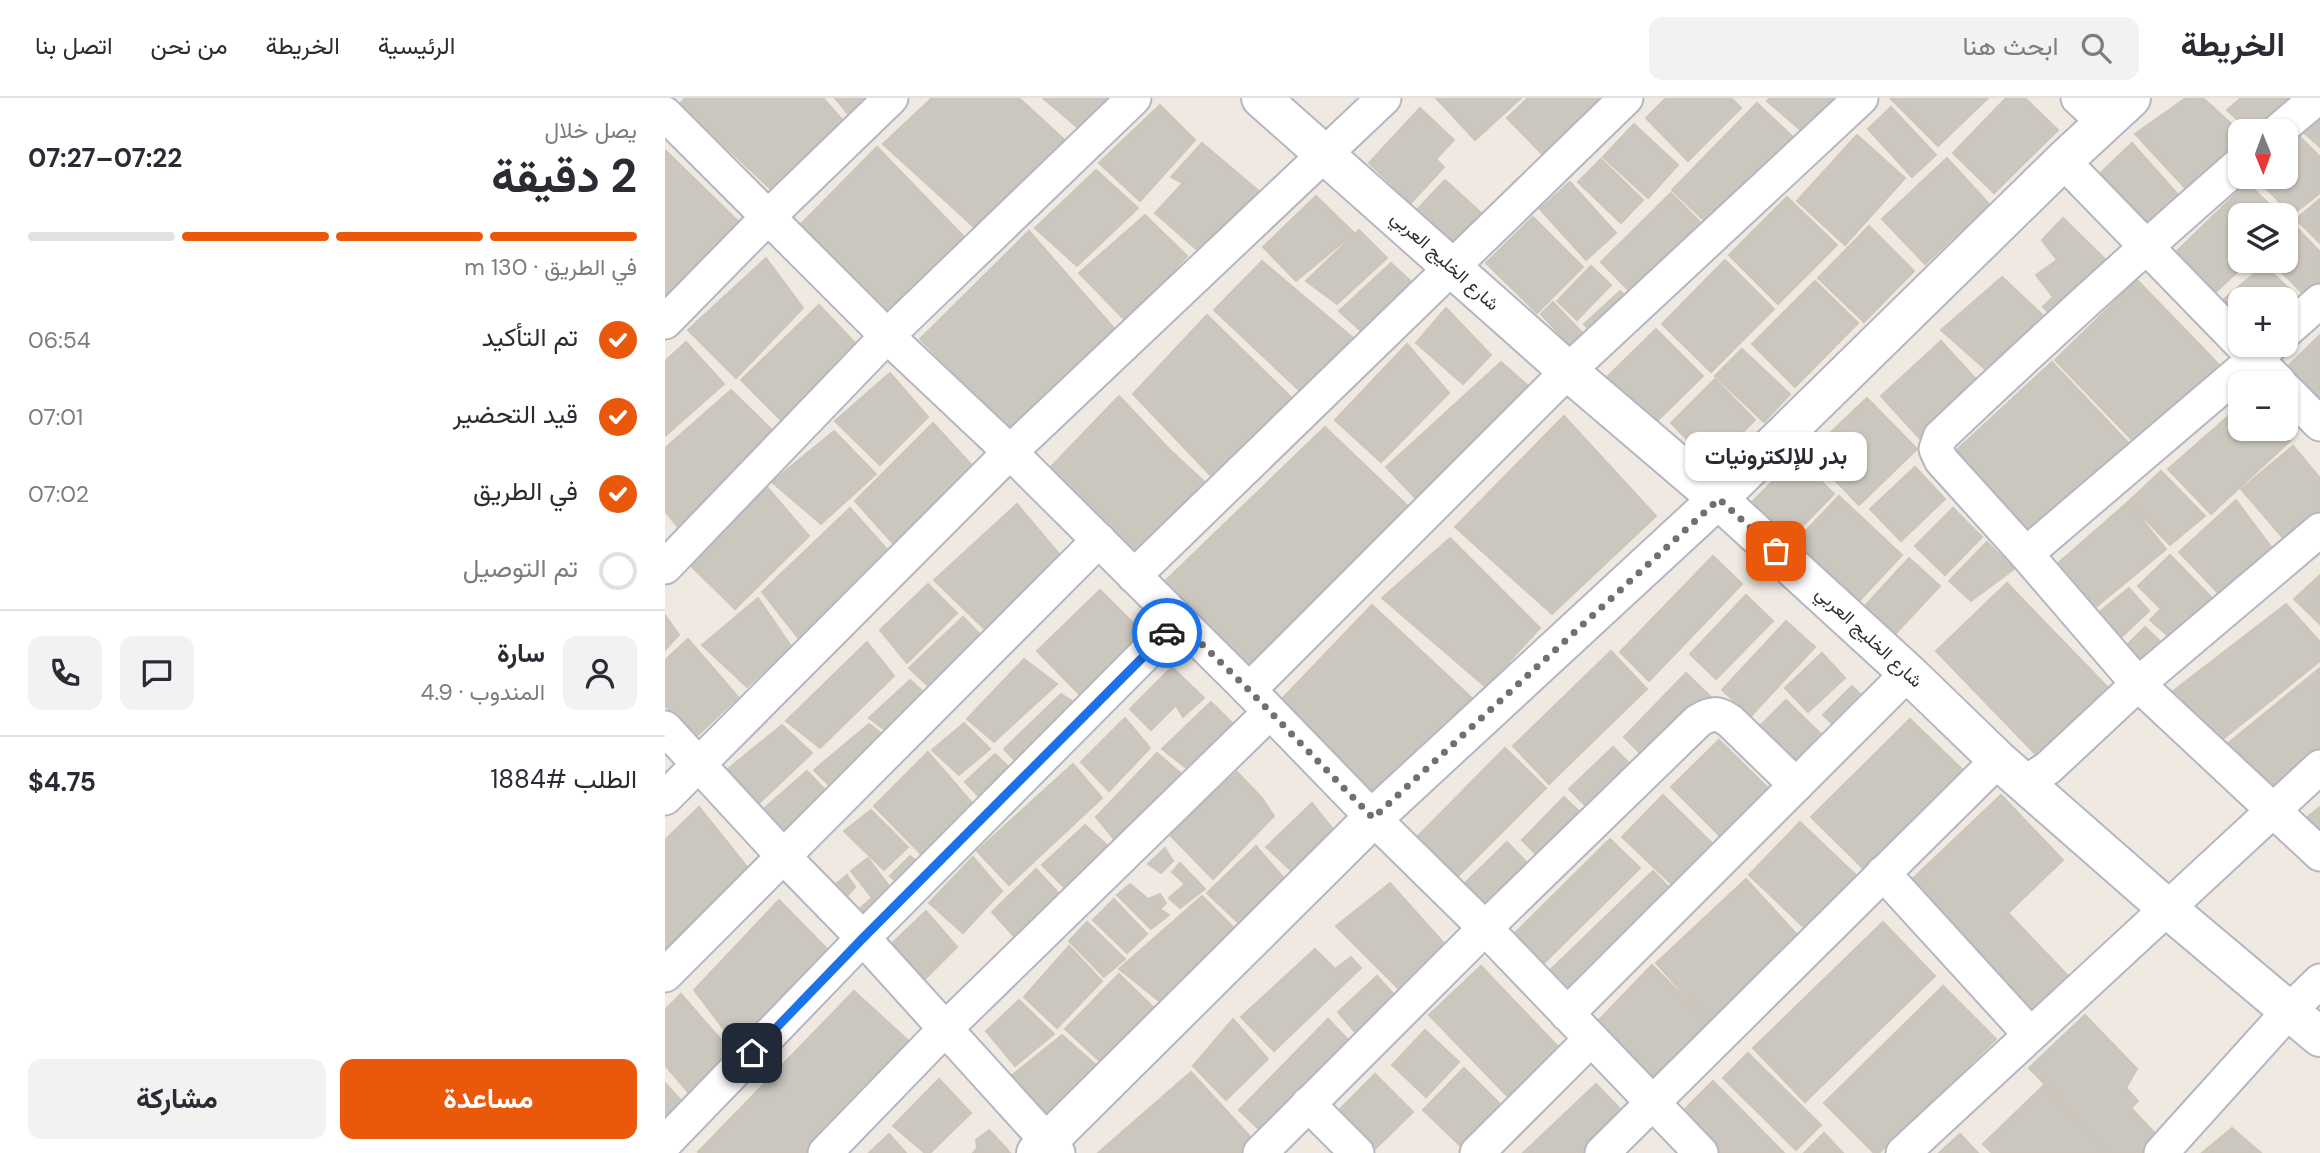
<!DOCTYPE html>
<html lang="ar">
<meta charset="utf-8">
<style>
:root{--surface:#fff;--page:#f2f2f3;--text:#2b2b33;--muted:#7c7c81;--line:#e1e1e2;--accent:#ea580c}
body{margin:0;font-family:"DM Sans",Vazirmatn,sans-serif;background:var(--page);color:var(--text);direction:rtl;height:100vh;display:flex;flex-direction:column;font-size:26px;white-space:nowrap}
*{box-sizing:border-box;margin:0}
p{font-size:23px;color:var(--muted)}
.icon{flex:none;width:38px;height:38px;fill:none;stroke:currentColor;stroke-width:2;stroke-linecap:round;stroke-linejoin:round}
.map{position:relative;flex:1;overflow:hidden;direction:ltr}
.panel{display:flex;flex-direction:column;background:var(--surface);width:665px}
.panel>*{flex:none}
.needle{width:46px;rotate:179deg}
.fabs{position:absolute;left:1563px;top:21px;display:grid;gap:14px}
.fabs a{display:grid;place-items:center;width:70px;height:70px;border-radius:14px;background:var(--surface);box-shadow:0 2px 5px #0004;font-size:35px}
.pin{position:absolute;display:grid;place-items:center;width:60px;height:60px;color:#fff;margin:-30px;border-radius:14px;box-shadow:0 4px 10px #0006}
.courier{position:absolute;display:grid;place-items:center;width:70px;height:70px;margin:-35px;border:5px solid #1a73e8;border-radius:50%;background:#fff;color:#222;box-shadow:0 2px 9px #0007}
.bubble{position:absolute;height:49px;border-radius:14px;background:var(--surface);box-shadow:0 2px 5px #0004;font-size:23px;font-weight:700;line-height:49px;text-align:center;direction:rtl}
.summary em{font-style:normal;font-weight:700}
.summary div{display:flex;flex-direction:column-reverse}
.summary{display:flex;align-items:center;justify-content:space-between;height:119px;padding:0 28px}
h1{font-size:46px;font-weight:700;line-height:52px}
.bar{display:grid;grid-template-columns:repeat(4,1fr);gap:10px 7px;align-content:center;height:84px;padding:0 28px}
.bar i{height:9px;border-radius:5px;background:var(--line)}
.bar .current{background:var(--accent)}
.bar p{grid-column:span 4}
.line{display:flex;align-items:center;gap:18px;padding:0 28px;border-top:2px solid var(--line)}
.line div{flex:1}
.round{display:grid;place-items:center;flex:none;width:74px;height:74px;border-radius:14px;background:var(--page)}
ol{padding:0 28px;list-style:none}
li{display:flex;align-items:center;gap:21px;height:77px}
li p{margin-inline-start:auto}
li .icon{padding:7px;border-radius:50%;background:var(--accent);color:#fff;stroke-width:4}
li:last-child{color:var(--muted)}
li i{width:38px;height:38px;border:4px solid var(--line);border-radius:50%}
.action{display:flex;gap:14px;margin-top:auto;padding:14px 28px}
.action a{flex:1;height:80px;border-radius:14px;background:var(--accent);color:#fff;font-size:28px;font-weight:700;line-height:80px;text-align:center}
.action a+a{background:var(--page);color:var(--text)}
header{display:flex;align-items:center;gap:42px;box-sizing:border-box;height:98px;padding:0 35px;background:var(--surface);border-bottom:2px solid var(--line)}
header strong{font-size:33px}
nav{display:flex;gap:38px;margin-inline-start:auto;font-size:24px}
.search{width:490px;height:63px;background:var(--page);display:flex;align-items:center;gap:18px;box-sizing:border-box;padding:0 24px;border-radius:14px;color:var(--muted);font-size:26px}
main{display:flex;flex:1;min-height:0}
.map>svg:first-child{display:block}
.building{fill:#cbc7bf;stroke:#cbc5ba;stroke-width:2}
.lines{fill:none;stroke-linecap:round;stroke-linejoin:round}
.street-casing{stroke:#b4b7c1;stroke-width:37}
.secondary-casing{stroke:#b4b7c1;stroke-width:42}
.street{stroke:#fff;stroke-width:33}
.secondary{stroke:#fff;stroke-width:38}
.done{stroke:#726f6d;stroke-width:7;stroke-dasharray:0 12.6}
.route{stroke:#1a73e8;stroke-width:9}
.labels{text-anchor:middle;stroke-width:7;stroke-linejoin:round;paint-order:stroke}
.street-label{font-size:18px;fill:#2e2e2e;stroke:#fff}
</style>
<header>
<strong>الخريطة</strong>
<div class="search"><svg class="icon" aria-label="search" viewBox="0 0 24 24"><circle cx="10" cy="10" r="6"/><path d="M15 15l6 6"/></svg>ابحث هنا</div>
<nav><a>الرئيسية</a><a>الخريطة</a><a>من نحن</a><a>اتصل بنا</a></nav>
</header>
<main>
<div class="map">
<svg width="1655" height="1055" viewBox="0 0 1655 1055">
<rect width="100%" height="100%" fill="#efe9e1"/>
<g class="building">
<polygon points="20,0 158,0 180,25 110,95 15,6"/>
<polygon points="170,0 211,0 188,22"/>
<polygon points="267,0 354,0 404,46 310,130 218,46"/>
<polygon points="378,0 446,0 412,29"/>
<polygon points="771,0 856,0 810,42"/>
<polygon points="863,0 950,0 884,63 842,20"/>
<polygon points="1001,0 1066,0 1076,10 1023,63 981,20"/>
<polygon points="1105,0 1179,0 1144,39 1102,3"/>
<polygon points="1225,0 1323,0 1273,48"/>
<polygon points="1341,0 1360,0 1393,32 1329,95 1288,55"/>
<polygon points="1521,0 1538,0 1575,34 1575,47 1524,94 1470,36"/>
<polygon points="1576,0 1634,0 1592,33 1585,33 1562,12"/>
<polygon points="1092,5 1131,42 1047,130 1007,92"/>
<polygon points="495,7 530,42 475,103 434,65"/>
<polygon points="1226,9 1271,57 1247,79 1203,31"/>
<polygon points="755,10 789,42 771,61 779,69 746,105 704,65"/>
<polygon points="1655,18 1655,49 1637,33"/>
<polygon points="969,26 1013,67 983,100 938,59"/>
<polygon points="1632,36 1655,59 1655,95 1627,117 1590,79 1620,79 1620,46"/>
<polygon points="1192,37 1240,80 1180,147 1132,103"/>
<polygon points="537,45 595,94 531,151 490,115 518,85 506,79"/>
<polygon points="1467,45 1516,100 1480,134 1429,81"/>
<polygon points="212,49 303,143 229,218 135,127"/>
<polygon points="0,52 81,131 0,207"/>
<polygon points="1282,60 1324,106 1260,166 1217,121"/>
<polygon points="936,61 978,102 956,125 913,84"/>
<polygon points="431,72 473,110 412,168 370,130"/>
<polygon points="780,82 824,122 793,156 749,115"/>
<polygon points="905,84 951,135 921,162 875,111"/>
<polygon points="1582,85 1616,117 1575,117 1575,163 1584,163 1544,200 1506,159"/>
<polygon points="1006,95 1043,132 972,201 936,164"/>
<polygon points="651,98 689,135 631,183 598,149"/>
<polygon points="1122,99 1172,147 1113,206 1064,157"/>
<polygon points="1655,101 1655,145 1631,121"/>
<polygon points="480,117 522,158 461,223 414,175"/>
<polygon points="868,119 918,169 872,215 821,165"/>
<polygon points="1398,120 1444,165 1390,220 1378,209 1388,199 1371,177 1392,162 1377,142"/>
<polygon points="1204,128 1249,173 1199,224 1153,180"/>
<polygon points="1632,130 1655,154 1655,192 1644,202 1606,163 1620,163 1620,141"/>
<polygon points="694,132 722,160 672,206 641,183"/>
<polygon points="364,133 454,236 346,332 255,241"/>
<polygon points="101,160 138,210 71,280 23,232"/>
<polygon points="1060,162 1109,211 1046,274 997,226"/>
<polygon points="597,163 694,245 638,296 549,212"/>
<polygon points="726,165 754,191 705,241 674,213"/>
<polygon points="1599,167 1638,204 1620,219 1620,201 1575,201 1575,234 1551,208"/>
<polygon points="926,168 946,187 912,222 892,203"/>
<polygon points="1337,179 1385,224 1329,279 1276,232"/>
<polygon points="1472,182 1561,274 1470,345 1390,262"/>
<polygon points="1150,183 1193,225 1130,289 1087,246"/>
<polygon points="955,193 967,204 930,238 919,226"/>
<polygon points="888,204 924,242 911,254 876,216"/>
<polygon points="154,207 195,250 120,326 76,282"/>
<polygon points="781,210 826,257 798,286 751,245"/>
<polygon points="542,217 631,304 550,382 468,296"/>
<polygon points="991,231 1038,278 987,328 941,280"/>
<polygon points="1655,237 1655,313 1618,273"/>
<polygon points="1276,243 1318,289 1258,344 1216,298"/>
<polygon points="21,244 59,286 0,338 0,263"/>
<polygon points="742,246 784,295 716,364 670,322"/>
<polygon points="1077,251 1125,296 1099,324 1050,278"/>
<polygon points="836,264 870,294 756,406 721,369"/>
<polygon points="1387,264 1470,352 1361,447 1283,360"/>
<polygon points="225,275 263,319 215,367 170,323"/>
<polygon points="1050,281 1090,322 1046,366 1006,325"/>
<polygon points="66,292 110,335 12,428 0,413 0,350"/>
<polygon points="454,298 505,352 545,389 470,465 382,373"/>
<polygon points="1202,300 1252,351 1194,407 1144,355"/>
<polygon points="1575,308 1575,331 1614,331 1625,343 1546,416 1503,371"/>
<polygon points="899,318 991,418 887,516 790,429"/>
<polygon points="268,325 313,374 233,451 190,403"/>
<polygon points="660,329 748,413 581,581 494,489"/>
<polygon points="169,333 211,376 156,426 107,384"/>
<polygon points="1628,348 1655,380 1655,412 1619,441 1576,391"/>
<polygon points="1132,359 1169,396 1125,441 1088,403"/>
<polygon points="1250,369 1280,401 1236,443 1205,411"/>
<polygon points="1496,373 1540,418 1505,447 1463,404"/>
<polygon points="101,388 144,438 70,511 18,460"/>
<polygon points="1174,398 1237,457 1195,502 1131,443"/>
<polygon points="1571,402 1612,457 1559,501 1514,454"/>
<polygon points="1463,404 1501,451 1421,517 1384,473"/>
<polygon points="352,406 400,463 328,539 269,482"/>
<polygon points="185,410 227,457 134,541 97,494"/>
<polygon points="1288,410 1317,439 1280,477 1250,448"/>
<polygon points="785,440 875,530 821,589 717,500"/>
<polygon points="1322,444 1349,471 1306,503 1284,483"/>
<polygon points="1505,457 1552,505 1509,543 1485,522 1496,511 1473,488"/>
<polygon points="1048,458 1077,486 984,583 955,554"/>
<polygon points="1244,460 1275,488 1230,536 1199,509"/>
<polygon points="1655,477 1655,526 1629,501"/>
<polygon points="1342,485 1452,599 1381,667 1271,553"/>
<polygon points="263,486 292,515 242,565 215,532"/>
<polygon points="1464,490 1484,513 1449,546 1426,521"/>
<polygon points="435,492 484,541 422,604 372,553"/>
<polygon points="1081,497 1108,523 1051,581 1025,556"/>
<polygon points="93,500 126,548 82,589 37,547"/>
<polygon points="1621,506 1655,544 1655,563 1553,645 1503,597"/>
<polygon points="707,507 810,603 706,698 614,604"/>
<polygon points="0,517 14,537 0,552"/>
<polygon points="298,519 324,546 273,597 244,570"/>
<polygon points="1121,523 1150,549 1086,618 1057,592"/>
<polygon points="1480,529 1499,547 1470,574 1455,554"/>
<polygon points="23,541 73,599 33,637 0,608 0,562"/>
<polygon points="202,544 229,578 155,650 121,623"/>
<polygon points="946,553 982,591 884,686 848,648"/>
<polygon points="1157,555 1180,580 1143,614 1120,590"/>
<polygon points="359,561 392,586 329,644 302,621"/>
<polygon points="507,569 539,600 518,619 511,607 486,632 465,611"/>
<polygon points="1655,570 1655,657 1609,697 1556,651"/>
<polygon points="1021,575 1046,599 983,663 959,639"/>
<polygon points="245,582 267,602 229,639 204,620"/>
<polygon points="1187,588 1203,604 1175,633 1158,617"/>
<polygon points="396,596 418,610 358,671 339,651"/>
<polygon points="1121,602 1160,640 1131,669 1092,631"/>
<polygon points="546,604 570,628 524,672 497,651"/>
<polygon points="460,620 485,650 444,693 416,664"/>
<polygon points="1245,621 1304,678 1205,777 1146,719"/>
<polygon points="299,625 325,651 294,677 267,652"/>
<polygon points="204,626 226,643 173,696 149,672"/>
<polygon points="117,627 147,655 89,710 58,675"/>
<polygon points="1054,642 1107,694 1059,742 1006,689"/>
<polygon points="948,649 969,670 925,712 904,691"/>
<polygon points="840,650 881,690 782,789 742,749"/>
<polygon points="263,654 314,713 263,763 209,708"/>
<polygon points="492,655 520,679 453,746 431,719"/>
<polygon points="330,656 350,675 321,706 300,684"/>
<polygon points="408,666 437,700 344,787 312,753"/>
<polygon points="142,673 166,698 121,745 94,715"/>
<polygon points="572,674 596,699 609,718 548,781 505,737"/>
<polygon points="998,697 1054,752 1014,793 957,739"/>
<polygon points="1336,697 1398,762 1343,815 1406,881 1367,918 1242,786"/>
<polygon points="899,699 919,718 876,761 857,742"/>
<polygon points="647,705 671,735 631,777 601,749"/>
<polygon points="34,709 87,775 0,863 0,742"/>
<polygon points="1655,709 1655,742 1635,725"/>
<polygon points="206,712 243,749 219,772 179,733"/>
<polygon points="1135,724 1195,781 1144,834 1084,777"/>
<polygon points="420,727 448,753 406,796 377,767"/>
<polygon points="945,741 975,770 876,868 846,839"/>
<polygon points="842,744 866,769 821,813 797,788"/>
<polygon points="591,748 623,785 578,829 542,795"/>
<polygon points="500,750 508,763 496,775 483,766"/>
<polygon points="245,758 259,769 239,791 225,778"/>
<polygon points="308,759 337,793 298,835 264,805"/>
<polygon points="203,760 230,796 206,824 194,811 207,800 186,773"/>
<polygon points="515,765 540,791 515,810 504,800 520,786 507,774"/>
<polygon points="371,771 398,800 356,846 327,814"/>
<polygon points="988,773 1009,795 900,900 879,878"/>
<polygon points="182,777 190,789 183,797 172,785"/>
<polygon points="1081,781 1136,841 1045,925 991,865"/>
<polygon points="725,785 784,851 738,895 671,828"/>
<polygon points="465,786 483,801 495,796 501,805 495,811 504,817 486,831 452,797"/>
<polygon points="537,798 574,835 498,906 454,871"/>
<polygon points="449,801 482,836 462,855 428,822"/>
<polygon points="114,802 169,858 74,951 29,892"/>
<polygon points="261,813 292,849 250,891 219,853"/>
<polygon points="422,824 460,861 439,879 404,843"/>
<polygon points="1218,824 1270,878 1140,1004 1088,950"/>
<polygon points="404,848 437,883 392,930 359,899"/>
<polygon points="650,851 670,871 686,859 696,870 609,953 576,919"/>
<polygon points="987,867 1045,925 989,982 930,926"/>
<polygon points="816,868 901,957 850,1006 764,917"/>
<polygon points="454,876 490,911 436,964 400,931"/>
<polygon points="712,878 732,900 695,940 673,914"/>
<polygon points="1278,888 1331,941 1214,1055 1209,1055 1159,1005"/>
<polygon points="189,893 247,946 143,1055 34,1055 33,1054"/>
<polygon points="16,896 70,958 29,1001 0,967 0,912"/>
<polygon points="354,902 389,936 350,968 321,933"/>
<polygon points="1420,917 1472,971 1461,990 1473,1003 1466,1010 1503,1049 1496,1055 1445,1055 1364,970"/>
<polygon points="568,921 603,961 561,1002 528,968"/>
<polygon points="663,921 690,949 599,1036 574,1012"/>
<polygon points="760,932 794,964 761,999 727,967"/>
<polygon points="397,937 432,968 377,1023 340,983"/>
<polygon points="1083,955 1156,1027 1131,1052 1058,980"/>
<polygon points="799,970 843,1014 803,1055 758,1012"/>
<polygon points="526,974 591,1045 581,1055 433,1055"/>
<polygon points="710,976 748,1014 706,1055 669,1017"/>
<polygon points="274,981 306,1015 265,1055 260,1055 228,1028"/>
<polygon points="1048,983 1119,1055 1050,1055 1013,1018"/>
<polygon points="0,985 20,1007 0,1028"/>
<polygon points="931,986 962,1018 923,1055 858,1055"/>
<polygon points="1379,987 1446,1055 1327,1055 1318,1046"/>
<polygon points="1567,1030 1596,1055 1537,1055"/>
<polygon points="324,1032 341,1050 345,1055 308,1055 312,1050 311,1042"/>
<polygon points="1159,1035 1178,1055 1139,1055"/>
<polygon points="224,1036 241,1055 204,1055"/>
<polygon points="1295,1036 1313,1055 1274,1055"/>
</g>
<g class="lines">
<defs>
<g id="street">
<polyline points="1413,0 1440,25"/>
<polyline points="0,16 222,238 345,354 584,592 708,720 820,830 1036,1055"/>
<polyline points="1613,33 1652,0"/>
<polyline points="1398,63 1575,245"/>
<path d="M1575 66C1473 155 1373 246 1275 339L1271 351 1276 362 1361 456 1473 586 1655 756"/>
<polyline points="0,224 103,119 226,0"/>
<polyline points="1620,234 1655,203"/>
<polyline points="1577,247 1615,285"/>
<polyline points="1620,291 1655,326"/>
<polyline points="1361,456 1606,247"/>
<polyline points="0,469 222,238 469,0"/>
<polyline points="469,478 961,0"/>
<polyline points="584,592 903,273 1196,0"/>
<polyline points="0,630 119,759 198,840 393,1055"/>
<polyline points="1360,685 1383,670 1473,586 1655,432"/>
<polyline points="0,700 345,354 719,0"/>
<polyline points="1218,775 1365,936"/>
<polyline points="0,877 434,442"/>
<polyline points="902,916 1243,575"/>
<polyline points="643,1006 692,1055"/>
<polyline points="0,1045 198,840 513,523"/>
<polyline points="160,1055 279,932 605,614"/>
<path d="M595 1055 820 830 1033 623C1046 615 1052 614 1065 623L1131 687"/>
<polyline points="812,1055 926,941"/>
<polyline points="937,1055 1333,662"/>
<polyline points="1238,1055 1655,669"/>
<polyline points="1496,1055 1625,912 1655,883"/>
</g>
<g id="secondary">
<polyline points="596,0 903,273 1053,401 1243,575 1333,662 1503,811 1655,939"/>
<polyline points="371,1055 708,720 1053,401 1398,63 1466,0"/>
</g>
</defs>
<use href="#street" class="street-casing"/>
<use href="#secondary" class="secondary-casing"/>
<use href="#street" class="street"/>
<use href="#secondary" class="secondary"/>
</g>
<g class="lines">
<polyline class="done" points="502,535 513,523 584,592 708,720 1054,401 1111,453"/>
<polyline class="route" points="87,955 198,840 502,535"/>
</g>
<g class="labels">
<g class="street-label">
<text transform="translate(780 163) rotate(42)" y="6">شارع الخليج العربي</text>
<text transform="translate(1204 539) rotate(43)" y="6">شارع الخليج العربي</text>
</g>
</g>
</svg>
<div class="fabs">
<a><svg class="needle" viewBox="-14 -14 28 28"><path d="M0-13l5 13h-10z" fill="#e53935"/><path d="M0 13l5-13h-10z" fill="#7c7c81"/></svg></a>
<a><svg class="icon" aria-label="layers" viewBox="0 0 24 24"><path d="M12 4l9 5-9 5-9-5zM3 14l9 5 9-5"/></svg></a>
<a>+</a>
<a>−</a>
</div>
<div class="pin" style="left:1111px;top:453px;background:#ea580c"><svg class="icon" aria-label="bag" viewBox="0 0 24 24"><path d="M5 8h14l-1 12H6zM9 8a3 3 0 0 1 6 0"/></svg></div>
<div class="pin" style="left:87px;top:955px;background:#1f2937"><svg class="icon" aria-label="home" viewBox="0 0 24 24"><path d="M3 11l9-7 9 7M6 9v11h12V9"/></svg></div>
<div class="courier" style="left:502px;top:535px"><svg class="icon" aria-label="car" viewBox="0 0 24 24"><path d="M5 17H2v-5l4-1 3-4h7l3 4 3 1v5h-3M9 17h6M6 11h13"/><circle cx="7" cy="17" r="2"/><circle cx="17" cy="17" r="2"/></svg></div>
<div class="bubble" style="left:1020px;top:334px;width:182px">بدر للإلكترونيات</div>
</div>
<section class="panel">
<div class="summary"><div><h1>2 دقيقة</h1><p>يصل خلال</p></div><em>07:22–07:27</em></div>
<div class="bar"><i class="current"></i><i class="current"></i><i class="current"></i><i></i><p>في الطريق · 130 m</p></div>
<ol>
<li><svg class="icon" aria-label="check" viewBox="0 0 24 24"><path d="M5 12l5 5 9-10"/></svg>تم التأكيد<p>06:54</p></li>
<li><svg class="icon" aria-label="check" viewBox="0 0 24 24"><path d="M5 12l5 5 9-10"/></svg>قيد التحضير<p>07:01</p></li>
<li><svg class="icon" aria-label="check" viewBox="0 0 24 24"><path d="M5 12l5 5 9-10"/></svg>في الطريق<p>07:02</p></li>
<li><i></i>تم التوصيل</li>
</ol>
<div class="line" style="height:126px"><a class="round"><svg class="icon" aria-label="person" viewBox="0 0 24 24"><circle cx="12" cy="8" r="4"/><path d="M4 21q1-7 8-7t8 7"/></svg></a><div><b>سارة</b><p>المندوب · 4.9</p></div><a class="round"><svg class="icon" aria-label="chat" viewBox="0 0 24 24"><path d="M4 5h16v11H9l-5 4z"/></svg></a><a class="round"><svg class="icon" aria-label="phone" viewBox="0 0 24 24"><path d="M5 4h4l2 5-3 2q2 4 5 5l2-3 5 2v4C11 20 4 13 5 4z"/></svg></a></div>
<div class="line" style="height:91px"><div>الطلب #1884</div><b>$4.75</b></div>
<div class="action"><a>مساعدة</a><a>مشاركة</a></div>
</section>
</main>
